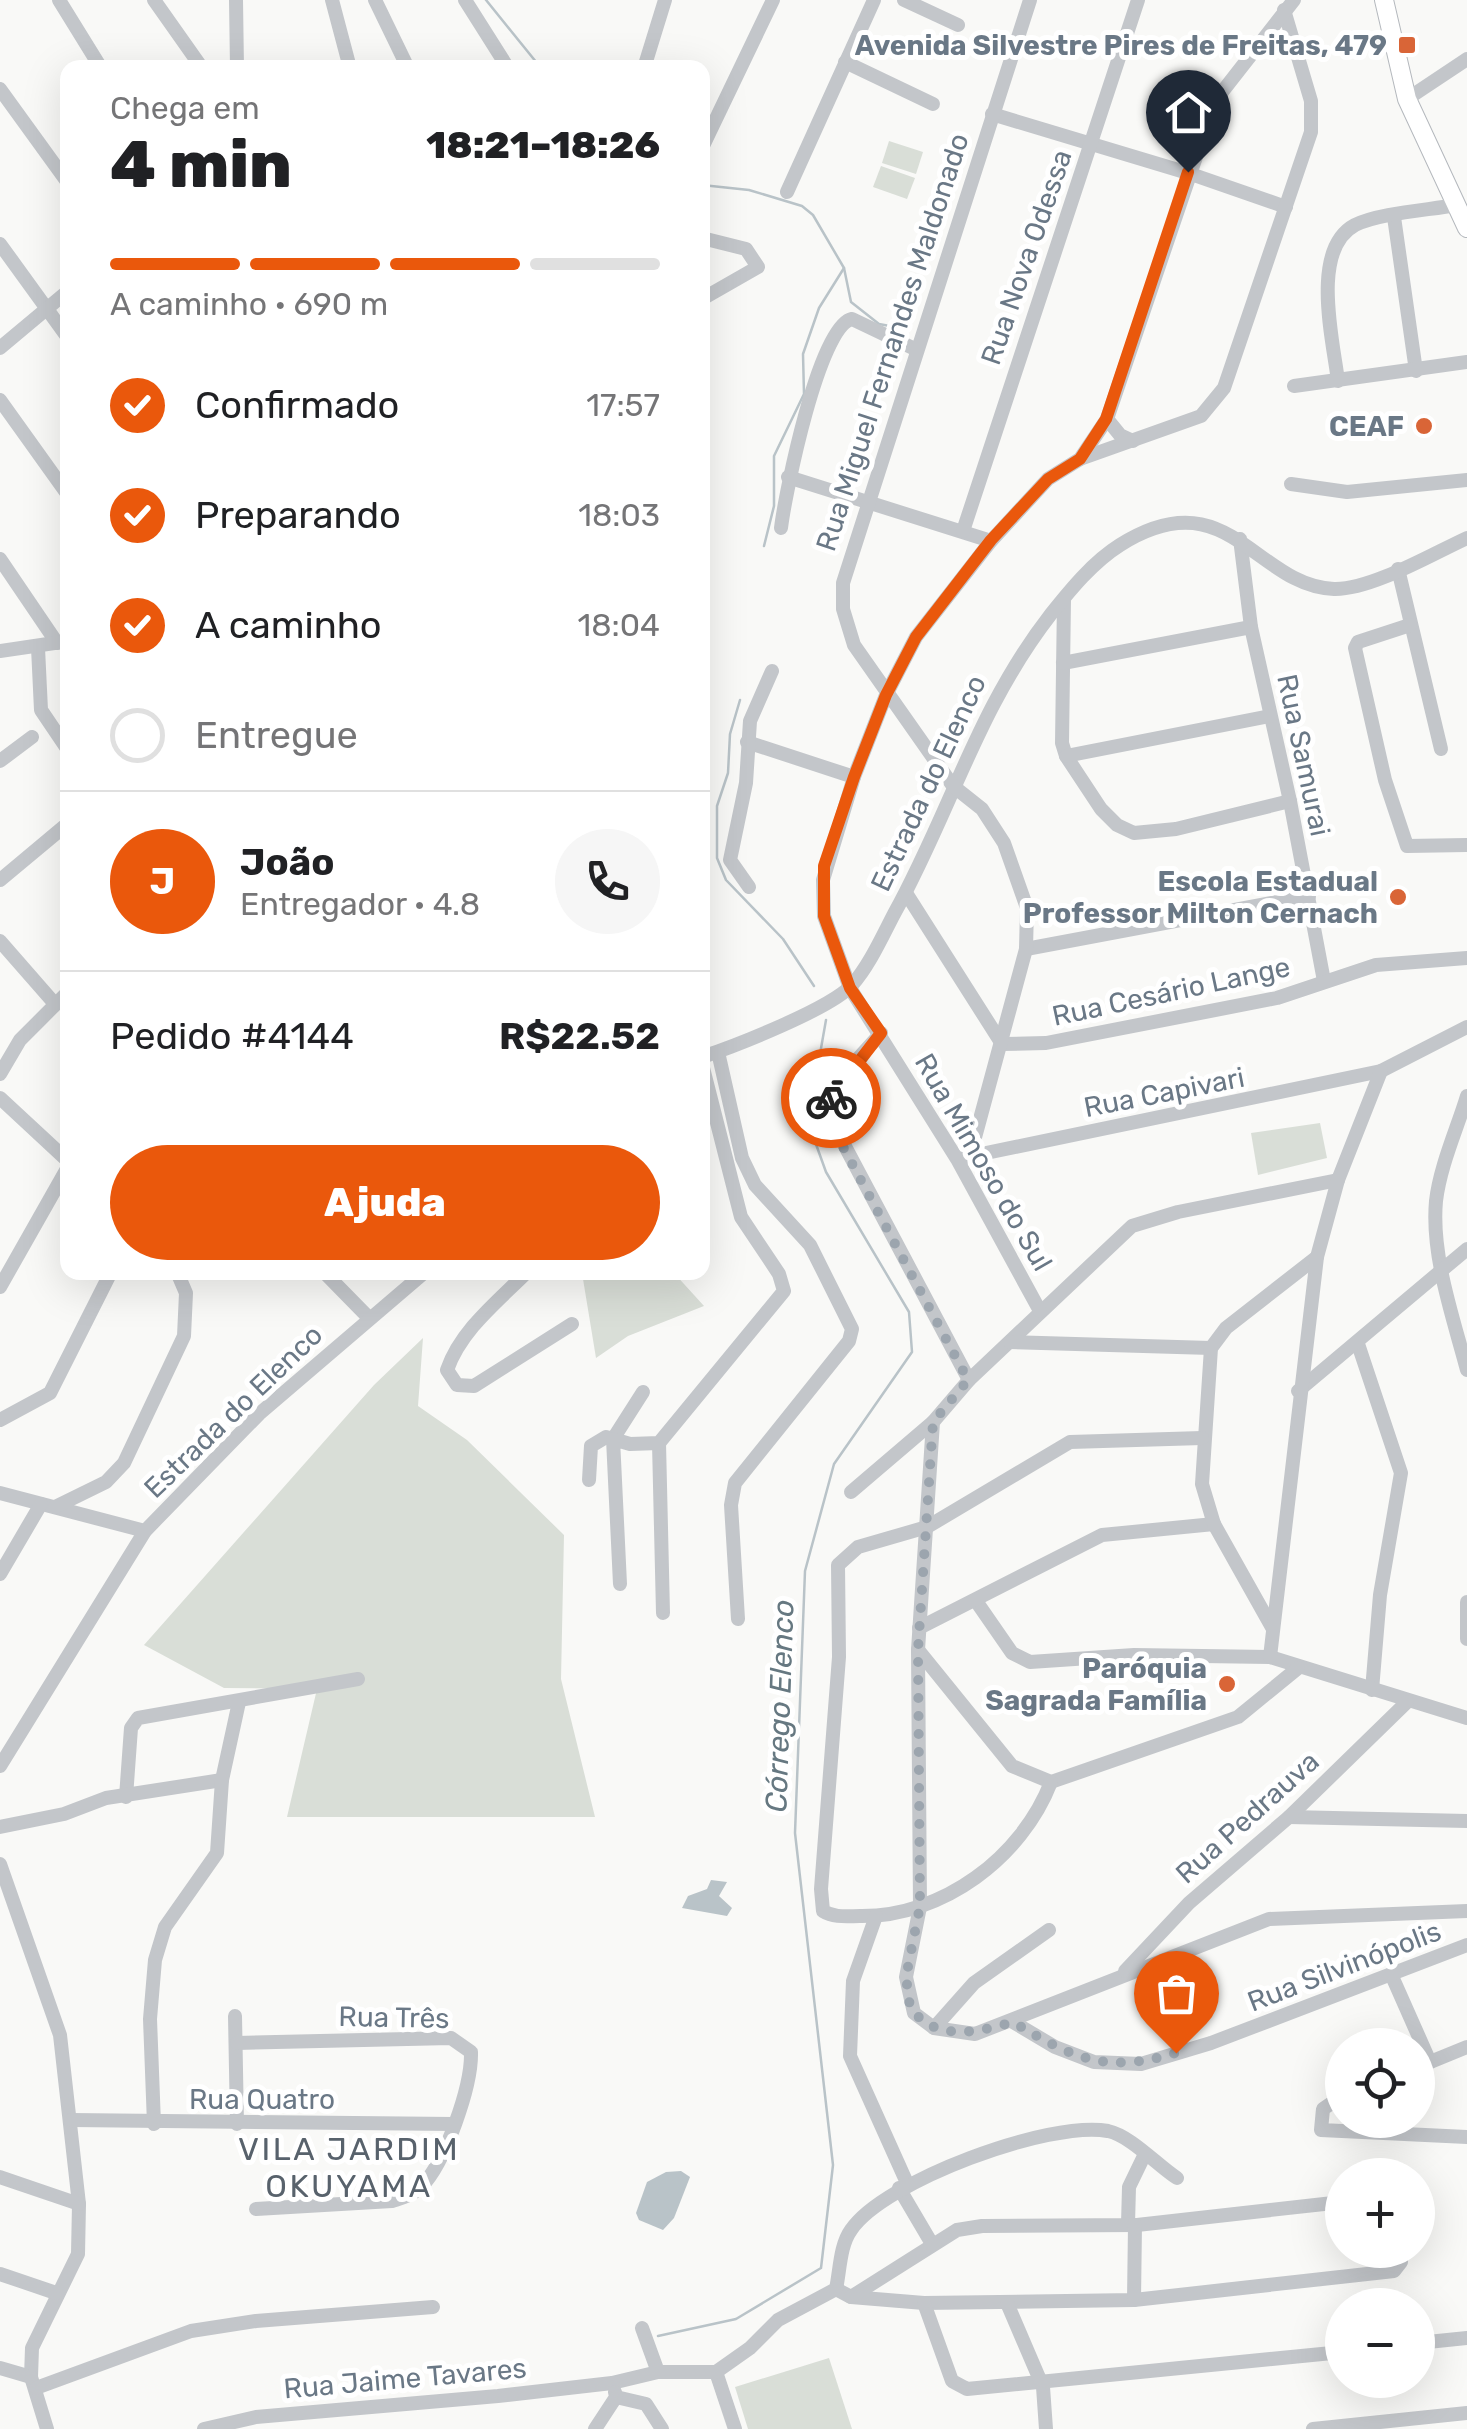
<!DOCTYPE html>
<html lang="pt">
<meta charset="utf-8">
<style>
:root{--surface:#fff;--page:#f6f6f6;--text:#202124;--muted:#757577;--line:#e0e0e0;--accent:#ea580c}
body{margin:0;font-family:Rubik,sans-serif;background:var(--page);color:var(--text);height:100vh;display:flex;flex-direction:column;font-size:38px;white-space:nowrap}
*{box-sizing:border-box;margin:0}
p{font-size:32px;color:var(--muted)}
.icon{flex:none;width:55px;height:55px;fill:none;stroke:currentColor;stroke-width:2;stroke-linecap:round;stroke-linejoin:round}
.map{position:relative;flex:1;overflow:hidden}
.sheet{position:absolute;left:60px;top:60px;width:650px;height:1220px;display:flex;flex-direction:column;background:var(--surface);border-radius:20px;box-shadow:0 10px 40px #0002}
.sheet>*{flex:none}
.tools{position:absolute;left:1325px;top:2028px;display:grid;gap:20px}
.tools a{display:grid;place-items:center;width:110px;height:110px;border-radius:50%;background:var(--surface);box-shadow:0 10px 40px #0002;font-size:50px}
.pin{position:absolute;display:grid;place-items:center;width:85px;height:85px;color:#fff;margin:-102px -42px;border-radius:50% 50% 50% 0;rotate:-45deg;box-shadow:0 0 10px #0007}
.pin .icon{rotate:45deg}
.courier{position:absolute;display:grid;place-items:center;width:100px;height:100px;margin:-50px;border:8px solid #ea580c;border-radius:50%;background:#fff;color:#222;box-shadow:0 2px 12px #0007}
.summary em{font-style:normal;font-weight:800}
.summary div{display:flex;flex-direction:column-reverse}
.summary{display:flex;align-items:center;justify-content:space-between;height:170px;padding:0 50px}
h1{font-size:65px;font-weight:800;line-height:75px}
.bar{display:grid;grid-template-columns:repeat(4,1fr);gap:15px 10px;align-content:center;height:120px;padding:0 50px}
.bar i{height:12px;border-radius:8px;background:var(--line)}
.bar .on{background:var(--accent)}
.bar p{grid-column:span 4}
.line{display:flex;align-items:center;gap:25px;padding:0 50px;border-top:2px solid var(--line)}
.line div{flex:1}
.round{display:grid;place-items:center;flex:none;width:105px;height:105px;border-radius:52px;background:var(--page)}
ol{padding:0 50px;list-style:none}
li{display:flex;align-items:center;gap:30px;height:110px}
li p{margin-inline-start:auto}
li .icon{padding:10px;border-radius:50%;background:var(--accent);color:#fff;stroke-width:4}
li:last-child{color:var(--muted)}
li i{width:55px;height:55px;border:5px solid var(--line);border-radius:50%}
.cta{display:flex;gap:20px;margin-top:auto;padding:20px 50px}
.cta a{flex:1;height:115px;border-radius:60px;background:var(--accent);color:#fff;font-size:40px;font-weight:800;line-height:115px;text-align:center}
.map>svg:first-child{display:block}
.green{fill:#d9ded7}
.water{fill:#b9c3c8}
.lines{fill:none;stroke-linecap:round;stroke-linejoin:round}
.stream{stroke:#b9c3c8;stroke-width:2.5}
.major-casing{stroke:#b4b8bd;stroke-width:20}
.minor{stroke:#c3c6ca;stroke-width:14}
.major{stroke:#fff;stroke-width:18}
.done{stroke:#9ca5ae;stroke-width:10;stroke-dasharray:0 18}
.route{stroke:#ea580c;stroke-width:12}
.poi-dot{fill:#d96537;stroke:#fff;stroke-width:4}
.labels{text-anchor:middle;stroke-width:10;stroke-linejoin:round;paint-order:stroke}
.poi-label{font-size:28px;font-weight:bold;fill:#6a7886;stroke:#fff;text-anchor:end}
.street-label{font-size:28px;fill:#6a7886;stroke:#fff}
.water-label{font-size:30px;font-style:italic;fill:#667881;stroke:#fff}
.quarter-label{font-size:32px;letter-spacing:2.5px;fill:#58626c;stroke:#fff}
</style>
<div class="map">
<svg width="1467" height="2429" viewBox="0 0 1467 2429">
<rect width="100%" height="100%" fill="#f9f9f7"/>
<g class="green">
<polygon points="889,141 923,152 916,174 882,163"/>
<polygon points="881,166 915,178 907,199 873,187"/>
<polygon points="1320,1123 1327,1158 1258,1175 1251,1133"/>
<polygon points="582,1273 674,1273 704,1306 628,1336 596,1358"/>
<polygon points="423,1338 418,1406 467,1440 564,1535 561,1679 595,1817 287,1817 317,1689 224,1688 144,1645 374,1385"/>
<polygon points="829,2358 852,2429 748,2429 735,2387"/>
</g>
<g class="water">
<polygon points="711,1880 727,1882 719,1896 732,1908 727,1916 682,1908 688,1896 707,1889"/>
<polygon points="666,2172 681,2171 690,2177 674,2218 663,2230 639,2220 636,2213 647,2182"/>
</g>
<g class="lines">
<g class="stream">
<polyline points="486,0 541,68"/>
<polyline points="702,185 749,190 802,206 813,215 844,268 851,302 879,324 895,327"/>
<polyline points="764,546 774,506 774,456 804,394 803,354 819,308 844,268"/>
<polyline points="740,700 730,734 728,773 717,806 717,858 726,880 783,939 814,986"/>
<polyline points="658,2336 736,2319 821,2268 833,2165 795,1833 805,1571 834,1464 912,1352 909,1312 826,1172 808,1122 826,1020"/>
</g>
<defs>
<polyline id="major" points="1384,0 1407,99 1467,228"/>
</defs>
<use href="#major" class="major-casing"/>
<g class="minor">
<polyline points="59,0 101,68"/>
<polyline points="154,0 202,68"/>
<polyline points="236,0 237,68"/>
<polyline points="332,0 350,68"/>
<polyline points="375,0 408,68"/>
<polyline points="465,0 508,68"/>
<polyline points="904,0 958,25"/>
<polyline points="845,62 933,104"/>
<polyline points="644,68 665,0"/>
<polyline points="0,89 68,183"/>
<polyline points="1407,99 1467,59"/>
<polyline points="992,114 1188,173 1286,207"/>
<polyline points="702,148 773,0"/>
<polyline points="787,192 874,0"/>
<polyline points="1394,217 1416,371"/>
<polyline points="702,238 746,249 758,267 702,299"/>
<polyline points="0,244 68,338"/>
<polyline points="0,348 68,291"/>
<path d="M1338 381C1333 340 1310 249 1355 225 1379 213 1429 210 1456 205"/>
<polyline points="1294,386 1467,362"/>
<polyline points="0,400 68,495"/>
<polyline points="1107,419 1120,435 1133,441"/>
<polyline points="1080,459 1201,416 1224,388 1311,132 1311,101 1284,10"/>
<polyline points="788,477 991,541"/>
<polyline points="1291,484 1347,492 1467,480"/>
<path d="M781 528C785 495 819 325 852 319L917 350"/>
<polyline points="963,531 1138,0"/>
<polyline points="1240,539 1251,627 1290,801 1324,981"/>
<polyline points="0,559 57,643"/>
<polyline points="1398,569 1441,749"/>
<polyline points="1064,599 1062,743 1066,756 1101,809 1117,825 1134,833 1176,829 1290,801"/>
<polyline points="1410,625 1358,642 1355,648 1385,780 1407,846 1467,845"/>
<polyline points="38,648 41,710 68,750"/>
<polyline points="0,651 68,641"/>
<polyline points="1063,663 1251,627"/>
<polyline points="747,742 854,777"/>
<polyline points="1066,756 1270,716"/>
<polyline points="0,761 32,737"/>
<polyline points="0,880 66,825"/>
<polyline points="749,887 730,860 746,783 750,721 772,671"/>
<polyline points="906,893 1002,1044 1046,1043 1277,998 1376,965 1467,958"/>
<polyline points="0,941 55,1004"/>
<polyline points="1026,949 1309,896"/>
<path d="M881 1033C863 1055 824 1088 830 1118L969 1380"/>
<polyline points="718,1052 742,1158 755,1185 810,1245 852,1329 849,1341 735,1483 731,1505 738,1619"/>
<path d="M702 1057C735 1046 830 1009 852 985 869 966 882 937 894 914 951 811 977 709 1051 614 1071 589 1093 562 1120 545 1228 477 1255 586 1334 589 1371 590 1432 554 1467 538"/>
<polyline points="0,1074 20,1040 68,992"/>
<path d="M1467 1096C1457 1129 1440 1166 1436 1201 1431 1255 1453 1317 1467 1370"/>
<polyline points="0,1098 68,1161"/>
<polyline points="970,1156 1026,949 1027,908 1004,843 982,809 953,786 854,645 843,609 843,583 1030,0"/>
<polyline points="962,1158 1381,1071 1467,1027"/>
<polyline points="1338,1180 1178,1212 1132,1226 969,1380 933,1422 918,1650 920,1907 906,1977 914,2013 934,2028 975,2034 1269,1919 1467,1911"/>
<polyline points="324,1272 369,1318"/>
<path d="M527 1272C497 1302 461 1330 447 1370L457 1385 474 1386 572 1324"/>
<polyline points="0,1287 68,1167"/>
<polyline points="1040,1311 957,1159 850,988 824,916 823,880 854,777 886,695 916,637 991,541 1048,479 1080,459 1107,419 1215,101 1294,0"/>
<polyline points="1010,1342 1211,1348"/>
<polyline points="1358,1344 1401,1473 1380,1595 1372,1690"/>
<polyline points="1298,1391 1467,1249"/>
<polyline points="0,1420 50,1393 111,1272"/>
<polyline points="659,1443 663,1613"/>
<polyline points="589,1480 591,1446 606,1437 613,1439 643,1392"/>
<polyline points="851,1492 933,1422"/>
<polyline points="0,1493 145,1531"/>
<polyline points="55,1507 106,1482 124,1463 184,1336 186,1293 177,1272"/>
<polyline points="0,1574 41,1504"/>
<polyline points="620,1584 613,1439 630,1444 659,1443 784,1291 779,1274 741,1217 702,1064"/>
<polyline points="976,1601 1012,1653 1030,1662 1134,1655 1270,1657 1467,1718"/>
<polyline points="1467,1602 1467,1639"/>
<polyline points="919,1628 1102,1535 1214,1524"/>
<polyline points="1273,1629 1214,1524 1202,1484 1211,1348 1226,1328 1317,1257"/>
<polyline points="918,1650 1012,1766 1051,1782 1238,1717 1298,1668"/>
<polyline points="1270,1657 1317,1257 1338,1180 1381,1071"/>
<polyline points="0,1766 145,1531 259,1414 425,1272"/>
<path d="M1051 1782C1022 1857 943 1917 860 1916 848 1916 834 1918 823 1911L821 1889 839 1657 838 1565 858 1547 927 1527 1070 1442 1202 1438"/>
<polyline points="126,1797 131,1728 138,1718 358,1679"/>
<polyline points="1289,1817 1467,1821"/>
<polyline points="0,1827 64,1814 106,1798 222,1780"/>
<polyline points="0,1864 60,2035 79,2204 78,2254 32,2348 31,2377 47,2429"/>
<polyline points="876,1916 853,1981 850,2056 907,2183"/>
<polyline points="1125,1971 1189,1903 1289,1817 1407,1702"/>
<polyline points="1391,1974 1430,2062"/>
<polyline points="235,2016 237,2124"/>
<polyline points="1013,2022 1055,2047 1094,2062 1141,2064 1211,2043 1467,1945"/>
<polyline points="934,2028 974,1983 1049,1930"/>
<path d="M237 2043 451 2038 471 2052C472 2086 445 2163 421 2187 412 2195 402 2198 392 2201L256 2209"/>
<polyline points="1418,2067 1467,2047"/>
<polyline points="1342,2096 1323,2109 1321,2130 1467,2137"/>
<polyline points="71,2120 454,2124"/>
<polyline points="154,2124 150,2019 155,1960 165,1927 217,1853 222,1780 239,1702"/>
<polyline points="0,2177 79,2204"/>
<polyline points="899,2188 932,2244"/>
<polyline points="1128,2224 1129,2187 1144,2156"/>
<polyline points="0,2274 56,2293"/>
<polyline points="836,2289 851,2297 924,2303 1134,2300 1394,2271 1401,2262 1399,2250"/>
<polyline points="851,2297 957,2230 982,2226 1137,2225 1342,2202"/>
<polyline points="1134,2300 1135,2225"/>
<polyline points="924,2303 952,2381 967,2389 1342,2352"/>
<polyline points="1007,2303 1043,2387 1046,2429"/>
<polyline points="642,2328 658,2372"/>
<polyline points="1418,2343 1467,2338"/>
<polyline points="0,2368 31,2377"/>
<polyline points="716,2372 735,2429"/>
<polyline points="36,2388 191,2331 256,2321 433,2307"/>
<polyline points="616,2397 646,2404 662,2429"/>
<path d="M204 2429 256 2417 498 2396 612 2383 658 2372H716L750 2348 778 2320 836 2289C840 2270 840 2245 851 2230 884 2181 1050 2120 1108 2131 1131 2136 1157 2165 1177 2178"/>
<polyline points="595,2429 616,2397 615,2392"/>
<polyline points="1313,2429 1467,2413"/>
</g>
<use href="#major" class="major"/>
</g>
<g class="lines">
<path class="done" d="M831 1098 828 1108 834 1130 968 1380 933 1422 918 1650 920 1906 906 1977 910 2007C935 2043 978 2032 1013 2022 1074 2059 1106 2074 1176 2053"/>
<polyline class="route" points="831,1098 881,1033 850,988 824,916 824,866 854,777 886,695 916,637 991,540 1048,479 1080,459 1106,419 1188,172"/>
</g>
<g class="poi-dot">
<rect x="1397" y="35" width="20" height="20" rx="5"/>
<circle cx="1424" cy="426" r="10"/>
<circle cx="1398" cy="897" r="10"/>
<circle cx="1227" cy="1684" r="10"/>
</g>
<g class="labels">
<g class="poi-label">
<text x="1387" y="55">Avenida Silvestre Pires de Freitas, 479</text>
<text x="1404" y="436">CEAF</text>
<text x="1378" y="891">Escola Estadual<tspan x="1378" dy="32">Professor Milton Cernach</tspan></text>
<text x="1207" y="1678">Paróquia<tspan x="1207" dy="32">Sagrada Família</tspan></text>
</g>
<g class="street-label">
<text transform="translate(1026 257) rotate(-71)" y="10">Rua Nova Odessa</text>
<text transform="translate(892 342) rotate(-72)" y="10">Rua Miguel Fernandes Maldonado</text>
<text transform="translate(1304 755) rotate(78)" y="10">Rua Samurai</text>
<text transform="translate(928 783) rotate(-65)" y="10">Estrada do Elenco</text>
<text transform="translate(1171 991) rotate(-12)" y="10">Rua Cesário Lange</text>
<text transform="translate(1164 1092) rotate(-11)" y="10">Rua Capivari</text>
<text transform="translate(984 1162) rotate(60)" y="10">Rua Mimoso do Sul</text>
<text transform="translate(233 1411) rotate(-44)" y="10">Estrada do Elenco</text>
<text transform="translate(1247 1817) rotate(-42)" y="10">Rua Pedrauva</text>
<text transform="translate(1344 1966) rotate(-21)" y="10">Rua Silvinópolis</text>
<text transform="translate(394 2017) rotate(1)" y="10">Rua Três</text>
<text x="262" y="2109">Rua Quatro</text>
<text transform="translate(405 2378) rotate(-5)" y="10">Rua Jaime Tavares</text>
</g>
<g class="water-label">
<text transform="translate(780 1706) rotate(-88)" y="10">Córrego Elenco</text>
</g>
<g class="quarter-label">
<text x="349" y="2160">VILA JARDIM<tspan x="349" dy="37">OKUYAMA</tspan></text>
</g>
</g>
</svg>
<div class="tools">
<a><svg class="icon" aria-label="locate" viewBox="0 0 24 24"><circle cx="12" cy="12" r="6"/><path d="M12 2v4M12 18v4M2 12h4M18 12h4"/></svg></a>
<a>+</a>
<a>−</a>
</div>
<div class="pin" style="left:1176px;top:2053px;background:#ea580c"><svg class="icon" aria-label="bag" viewBox="0 0 24 24"><path d="M5 8h14l-1 12H6zM9 8a3 3 0 0 1 6 0"/></svg></div>
<div class="pin" style="left:1188px;top:172px;background:#1f2937"><svg class="icon" aria-label="home" viewBox="0 0 24 24"><path d="M3 11l9-7 9 7M6 9v11h12V9"/></svg></div>
<div class="courier" style="left:831px;top:1098px"><svg class="icon" aria-label="bike" viewBox="0 0 24 24"><circle cx="6" cy="16" r="4"/><circle cx="18" cy="16" r="4"/><path d="M6 16l4-8h5l3 8M10 8l3 8H6M13 5h3"/></svg></div>
<section class="sheet">
<div class="summary"><div><h1>4 min</h1><p>Chega em</p></div><em>18:21–18:26</em></div>
<div class="bar"><i class="on"></i><i class="on"></i><i class="on"></i><i></i><p>A caminho · 690 m</p></div>
<ol>
<li><svg class="icon" aria-label="check" viewBox="0 0 24 24"><path d="M5 12l5 5 9-10"/></svg>Confirmado<p>17:57</p></li>
<li><svg class="icon" aria-label="check" viewBox="0 0 24 24"><path d="M5 12l5 5 9-10"/></svg>Preparando<p>18:03</p></li>
<li><svg class="icon" aria-label="check" viewBox="0 0 24 24"><path d="M5 12l5 5 9-10"/></svg>A caminho<p>18:04</p></li>
<li><i></i>Entregue</li>
</ol>
<div class="line" style="height:180px"><b class="round" style="background:var(--accent);color:#fff">J</b><div><b>João</b><p>Entregador · 4.8</p></div><a class="round"><svg class="icon" aria-label="phone" viewBox="0 0 24 24"><path d="M5 4h4l2 5-3 2q2 4 5 5l2-3 5 2v4C11 20 4 13 5 4z"/></svg></a></div>
<div class="line" style="height:130px"><div>Pedido #4144</div><b>R$22.52</b></div>
<div class="cta"><a>Ajuda</a></div>
</section>
</div>
